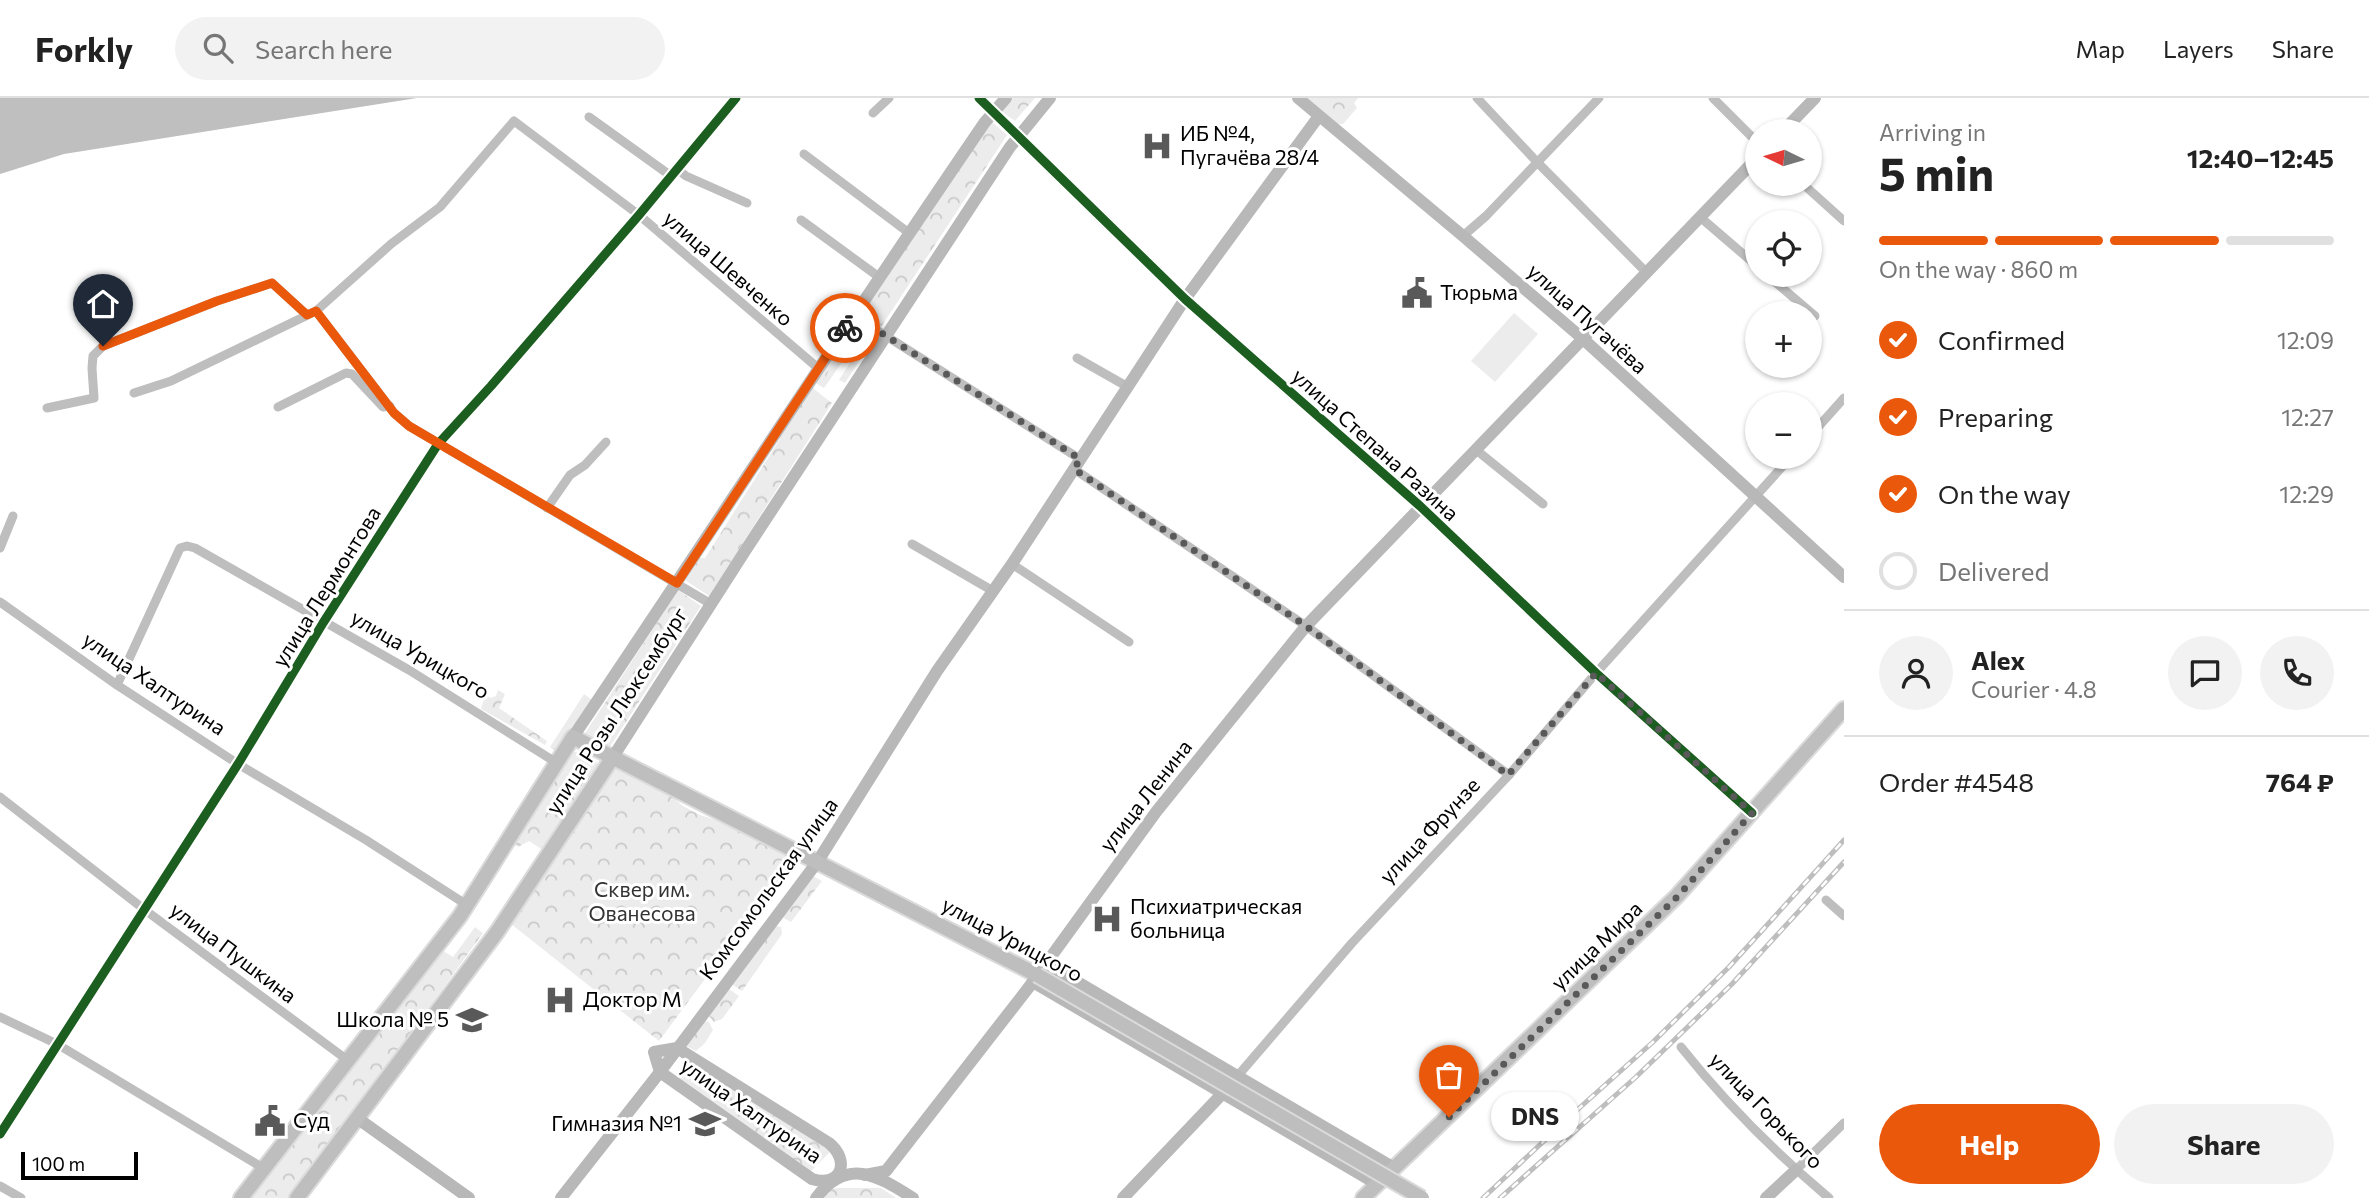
<!DOCTYPE html>
<meta charset="utf-8">
<style>
:root{--surface:#fff;--page:#f2f2f2;--text:#222;--muted:#767676;--line:#e0e0e0;--accent:#ea580c}
body{margin:0;font-family:Commissioner,sans-serif;background:var(--page);color:var(--text);height:100vh;display:flex;flex-direction:column;font-size:26px;white-space:nowrap}
*{box-sizing:border-box;margin:0}
p{font-size:23px;color:var(--muted)}
.icon{flex:none;width:38px;height:38px;fill:none;stroke:currentColor;stroke-width:2;stroke-linecap:round;stroke-linejoin:round}
.map{position:relative;flex:1;overflow:hidden}
.sheet{display:flex;flex-direction:column;background:var(--surface);width:525px}
.sheet>*{flex:none}
.needle{width:46px;rotate:275deg}
.controls{position:absolute;left:1745px;top:21px;display:grid;gap:14px}
.controls a{display:grid;place-items:center;width:77px;height:77px;border-radius:50%;background:var(--surface);box-shadow:0 2px 5px #0004;font-size:35px}
.scale{position:absolute;left:21px;bottom:18px;width:117px;box-sizing:border-box;padding-left:7px;border:4px solid #000;border-top:0;font-size:19px;line-height:24px;white-space:nowrap;color:#000;-webkit-text-stroke:5px #fff;paint-order:stroke}
.pin{position:absolute;display:grid;place-items:center;width:60px;height:60px;color:#fff;margin:-72px -30px;border-radius:50% 50% 50% 0;rotate:-45deg;box-shadow:0 0 7px #0007}
.pin .icon{rotate:45deg}
.courier{position:absolute;display:grid;place-items:center;width:70px;height:70px;margin:-35px;border:5px solid #ea580c;border-radius:50%;background:#fff;color:#222;box-shadow:0 2px 9px #0007}
.bubble{position:absolute;height:49px;border-radius:24px;background:var(--surface);box-shadow:0 2px 5px #0004;font-size:23px;font-weight:700;line-height:49px;text-align:center}
.head em{font-style:normal;font-weight:700}
.head div{display:flex;flex-direction:column-reverse}
.head{display:flex;align-items:center;justify-content:space-between;height:119px;padding:0 35px}
h1{font-size:46px;font-weight:700;line-height:52px}
.bar{display:grid;grid-template-columns:repeat(4,1fr);gap:10px 7px;align-content:center;height:84px;padding:0 35px}
.bar i{height:9px;border-radius:5px;background:var(--line)}
.bar .current{background:var(--accent)}
.bar p{grid-column:span 4}
.line{display:flex;align-items:center;gap:18px;padding:0 35px;border-top:2px solid var(--line)}
.line div{flex:1}
.round{display:grid;place-items:center;flex:none;width:74px;height:74px;border-radius:37px;background:var(--page)}
ol{padding:0 35px;list-style:none}
li{display:flex;align-items:center;gap:21px;height:77px}
li p{margin-inline-start:auto}
li .icon{padding:7px;border-radius:50%;background:var(--accent);color:#fff;stroke-width:4}
li:last-child{color:var(--muted)}
li i{width:38px;height:38px;border:4px solid var(--line);border-radius:50%}
.button{display:flex;gap:14px;margin-top:auto;padding:14px 35px}
.button a{flex:1;height:80px;border-radius:42px;background:var(--accent);color:#fff;font-size:28px;font-weight:700;line-height:80px;text-align:center}
.button a+a{background:var(--page);color:var(--text)}
header{display:flex;align-items:center;gap:42px;box-sizing:border-box;height:98px;padding:0 35px;background:var(--surface);border-bottom:2px solid var(--line)}
header strong{font-size:33px}
nav{display:flex;gap:38px;margin-inline-start:auto;font-size:24px}
.search{width:490px;height:63px;background:var(--page);display:flex;align-items:center;gap:18px;box-sizing:border-box;padding:0 24px;border-radius:38px;color:var(--muted);font-size:26px}
main{display:flex;flex:1;min-height:0}
.map>svg:first-child{display:block}
.green{fill:#ececec}
.forest{fill:url(#forest-crowns)}
.water{fill:#bfbfbf}
.lines{fill:none;stroke-linecap:round;stroke-linejoin:round}
.primary-casing{stroke:#dbdbdb;stroke-width:18}
.street{stroke:#bebebe;stroke-width:9}
.secondary{stroke:#b8b8b8;stroke-width:12}
.primary{stroke:#bebebe;stroke-width:14}
.rail-casing{stroke:#bebebe;stroke-width:5}
.rail{stroke:#fff;stroke-width:2.5;stroke-dasharray:8;stroke-linecap:butt}
.primary-bridge-casing{stroke:#dbdbdb;stroke-width:18;stroke-linecap:butt}
.primary-bridge{stroke:#bebebe;stroke-width:14}
.cycleway-casing{stroke:#fff;stroke-width:13}
.cycleway{stroke:#1b5e20;stroke-width:9}
.done{stroke:#595959;stroke-width:7;stroke-dasharray:0 12.6}
.route{stroke:#ea580c;stroke-width:9}
.labels{text-anchor:middle;stroke-width:6;stroke-linejoin:round;paint-order:stroke}
.poi-label{font-size:21px;fill:#000;stroke:#fff;text-anchor:start}
.street-label{font-size:21px;fill:#000;stroke:#fff}
.park-label{font-size:21px;fill:#333;stroke:#fff}
</style>
<header>
<strong>Forkly</strong>
<div class="search"><svg class="icon" aria-label="search" viewBox="0 0 24 24"><circle cx="10" cy="10" r="6"/><path d="M15 15l6 6"/></svg>Search here</div>
<nav><a>Map</a><a>Layers</a><a>Share</a></nav>
</header>
<main>
<div class="map">
<svg width="1844" height="1100" viewBox="0 0 1844 1100">
<defs>
<pattern id="forest-crowns" width="20" height="18" patternUnits="userSpaceOnUse" patternTransform="scale(1.75)"><rect width="20" height="18" fill="#ececec"/><path d="M2 6a3 3 0 1 1 6 0M12 15a3 3 0 1 1 6 0" fill="none" stroke="#c9c9c9"/></pattern>
</defs>
<rect width="100%" height="100%" fill="#fff"/>
<g class="green">
<polygon points="1514,215 1538,236 1495,284 1471,263"/>
<polygon points="855,229 864,233 824,290 814,284 848,231"/>
<polygon points="869,248 845,285 839,282 859,251"/>
<polygon points="580,653 593,658 598,666 588,686 560,670 571,655"/>
</g>
<g class="forest">
<polygon points="1013,0 1035,0 1015,23 1001,13"/>
<polygon points="1307,0 1358,0 1354,5 1357,10 1343,26 1338,26"/>
<polygon points="991,23 1007,37 881,229 858,217"/>
<path d="M850 239 855 241 834 272 829 271 823 286 818 283C823 270 832 264 840 254 845 249 845 244 850 239Z"/>
<polygon points="810,288 832,305 709,498 685,482 699,460 705,460 780,341 779,336"/>
<polygon points="678,492 701,508 609,650 584,637"/>
<polygon points="498,592 505,596 499,610 547,643 545,647 481,611 485,597 491,600 496,598"/>
<polygon points="584,596 592,602 556,653 550,649"/>
<polygon points="615,669 669,696 683,708 700,717 719,723 794,761 659,943 511,826"/>
<polygon points="560,670 588,686 543,752 529,743 518,749 512,745"/>
<polygon points="811,777 822,783 791,824 780,818"/>
<polygon points="776,828 781,829 782,836 742,893 730,885"/>
<polygon points="475,829 483,835 291,1100 246,1100 437,849 453,859"/>
<polygon points="729,891 739,898 722,921 714,924 708,917"/>
<polygon points="705,923 709,924 713,932 705,945 696,953 684,947"/>
<polygon points="696,968 831,1053 810,1074 673,979 683,972 693,974"/>
<polygon points="836,1090 881,1090 896,1100 820,1100 829,1092"/>
</g>
<polygon class="water" points="0,0 417,0 64,56 0,76"/>
<g class="lines">
<defs>
<g id="primary">
<polyline points="241,1100 460,818 573,639 1037,877"/>
<polyline points="297,1100 497,834 613,659"/>
<polyline points="1363,1100 1677,798 1844,611"/>
</g>
</defs>
<use href="#primary" class="primary-casing"/>
<g class="street">
<polyline points="1477,0 1537,64 1646,174"/>
<polyline points="1713,0 1757,44"/>
<polyline points="873,15 889,0"/>
<polyline points="589,19 671,78"/>
<polyline points="804,56 909,135"/>
<polyline points="677,71 686,78 747,105"/>
<polyline points="1803,86 1844,123"/>
<polyline points="1700,119 1757,168"/>
<polyline points="801,122 879,179"/>
<polyline points="1463,138 1486,118 1599,0"/>
<polyline points="1767,177 1815,218"/>
<polyline points="316,213 394,315 409,328 711,506"/>
<polyline points="853,217 1080,361"/>
<polyline points="1077,260 1128,289"/>
<polyline points="134,295 171,283 316,213 391,146 440,109 514,23 639,117 818,270"/>
<polyline points="278,309 346,275 352,276 383,309 390,308"/>
<polyline points="47,310 94,300 92,270 93,258 103,248 217,203 272,185 307,217"/>
<polyline points="1810,338 1844,300"/>
<polyline points="1475,351 1543,406"/>
<polyline points="1074,371 1306,528 1509,677"/>
<polyline points="547,410 570,377 585,367 606,344"/>
<polyline points="912,446 993,493"/>
<polyline points="0,450 13,418"/>
<polyline points="1012,466 1129,544"/>
<polyline points="0,504 117,587 238,666 366,742 467,807"/>
<polyline points="117,587 180,450 187,448 195,450 409,572 557,665"/>
<polyline points="0,699 145,812 346,961"/>
<polyline points="1826,802 1844,818"/>
<polyline points="0,919 57,946 263,1070"/>
<path d="M1681 949C1723 1002 1777 1056 1829 1100"/>
<polyline points="1235,981 1352,845 1509,677 1596,575 1791,359"/>
<polyline points="0,1036 238,666 323,525 438,346 491,288 639,117 736,0"/>
<polyline points="1796,1072 1844,1025"/>
<polyline points="0,1088 21,1100"/>
</g>
<g class="secondary">
<polyline points="979,0 1185,201 1420,408 1596,575 1752,715"/>
<polyline points="1298,0 1463,138 1582,240 1844,479"/>
<polyline points="1783,33 1815,0"/>
<path d="M573 639C711 434 846 227 985 24L1006 0"/>
<polyline points="613,659 745,453 983,90 1010,49 1050,0"/>
<polyline points="1045,865 1394,1070"/>
<polyline points="1033,884 1377,1086"/>
<path d="M677 950 829 1045C851 1063 841 1090 812 1081L660 974 654 954Z"/>
<polyline points="357,1020 469,1100"/>
<polyline points="865,1077 886,1073 1029,889 1156,714 1306,528 1757,60"/>
<polyline points="561,1100 660,974 818,763 937,573 1012,466 1185,201 1319,18"/>
<path d="M816 1100C847 1059 877 1077 913 1100"/>
<polyline points="1123,1100 1223,995"/>
<polyline points="1766,1100 1796,1072"/>
</g>
<use href="#primary" class="primary"/>
<defs>
<g id="rail">
<polyline points="1483,1100 1576,1013 1653,944 1729,869 1844,742"/>
<polyline points="1500,1100 1636,979 1732,886 1844,764"/>
</g>
</defs>
<use href="#rail" class="rail-casing"/>
<use href="#rail" class="rail"/>
<defs>
<polyline id="primary-bridge" points="1037,877 1422,1100"/>
</defs>
<use href="#primary-bridge" class="primary-bridge-casing"/>
<use href="#primary-bridge" class="primary-bridge"/>
<defs>
<g id="cycleway">
<polyline points="979,0 1185,201 1420,408 1596,575 1752,715"/>
<polyline points="0,1036 238,666 323,525 438,346 491,288 639,117 736,0"/>
</g>
</defs>
<use href="#cycleway" class="cycleway-casing"/>
<use href="#cycleway" class="cycleway"/>
</g>
<g class="lines">
<polyline class="done" points="845,230 853,217 1080,361 1074,371 1306,528 1508,677 1596,575 1752,715 1678,798 1449,1019"/>
<polyline class="route" points="103,248 217,203 272,185 307,217 316,213 394,315 409,328 677,485 845,230"/>
</g>
<defs>
<symbol id="hospital-bare" viewBox="-9 -9 18 18"><path d="M-5-5h3v3.5h4V-5h3V5h-3V1.5h-4V5h-3Z" fill="#595959" stroke="#fff" stroke-width="2.5" paint-order="stroke"/></symbol>
<symbol id="civic-bare" viewBox="-9 -9 18 18"><path d="M-.6-6.5H3V-4.5H.6V-3L4-1V1h2V6H-6V1h2V-1L-.6-3ZM-1.2 2.5V6h2.4V2.5Z" fill="#595959" stroke="#fff" stroke-width="2.5" paint-order="stroke"/></symbol>
<symbol id="school-bare" viewBox="-9 -9 18 18"><path d="M0-5L7-2L0 1L-7-2ZM-4 1L0 2.5L4 1V4Q0 6-4 4Z" fill="#595959" stroke="#fff" stroke-width="2.5" paint-order="stroke"/></symbol>
</defs>
<g fill-rule="evenodd">
<use href="#hospital-bare" x="1135" y="26" width="44" height="44"/>
<use href="#civic-bare" x="1395" y="173" width="44" height="44"/>
<use href="#hospital-bare" x="1085" y="799" width="44" height="44"/>
<use href="#hospital-bare" x="538" y="880" width="44" height="44"/>
<use href="#school-bare" x="450" y="900" width="44" height="44"/>
<use href="#civic-bare" x="248" y="1001" width="44" height="44"/>
<use href="#school-bare" x="683" y="1004" width="44" height="44"/>
</g>
<g class="labels">
<g class="poi-label">
<text x="1180" y="43">ИБ №4,<tspan x="1180" dy="24">Пугачёва 28/4</tspan></text>
<text x="1440" y="202">Тюрьма</text>
<text x="1130" y="816">Психиатрическая<tspan x="1130" dy="24">больница</tspan></text>
<text x="583" y="909">Доктор М</text>
<text x="449" y="929" text-anchor="end">Школа № 5</text>
<text x="293" y="1030">Суд</text>
<text x="682" y="1033" text-anchor="end">Гимназия №1</text>
</g>
<g class="street-label">
<text transform="translate(728 171) rotate(41)" y="7">улица Шевченко</text>
<text transform="translate(1587 221) rotate(42)" y="7">улица Пугачёва</text>
<text transform="translate(1375 347) rotate(42)" y="7">улица Степана Разина</text>
<text transform="translate(327 489) rotate(-58)" y="7">улица Лермонтова</text>
<text transform="translate(420 557) rotate(30)" y="7">улица Урицкого</text>
<text transform="translate(154 586) rotate(34)" y="7">улица Халтурина</text>
<text transform="translate(617 613) rotate(-57)" y="7">улица Розы Люксембург</text>
<text transform="translate(1146 698) rotate(-52)" y="7">улица Ленина</text>
<text transform="translate(1430 733) rotate(-47)" y="7">улица Фрунзе</text>
<text transform="translate(769 791) rotate(-54)" y="7">Комсомольская улица</text>
<text transform="translate(1012 842) rotate(28)" y="7">улица Урицкого</text>
<text transform="translate(1597 848) rotate(-44)" y="7">улица Мира</text>
<text transform="translate(233 855) rotate(37)" y="7">улица Пушкина</text>
<text transform="translate(751 1013) rotate(35)" y="7">улица Халтурина</text>
<text transform="translate(1766 1013) rotate(46)" y="7">улица Горького</text>
</g>
<g class="park-label">
<text x="642" y="799">Сквер им.<tspan x="642" dy="24">Ованесова</tspan></text>
</g>
</g>
</svg>
<div class="controls">
<a><svg class="needle" viewBox="-14 -14 28 28"><path d="M0-13l5 13h-10z" fill="#e53935"/><path d="M0 13l5-13h-10z" fill="#767676"/></svg></a>
<a><svg class="icon" aria-label="locate" viewBox="0 0 24 24"><circle cx="12" cy="12" r="6"/><path d="M12 2v4M12 18v4M2 12h4M18 12h4"/></svg></a>
<a>+</a>
<a>−</a>
</div>
<div class="scale">100 m</div>
<div class="pin" style="left:1449px;top:1019px;background:#ea580c"><svg class="icon" aria-label="bag" viewBox="0 0 24 24"><path d="M5 8h14l-1 12H6zM9 8a3 3 0 0 1 6 0"/></svg></div>
<div class="pin" style="left:103px;top:248px;background:#1f2937"><svg class="icon" aria-label="home" viewBox="0 0 24 24"><path d="M3 11l9-7 9 7M6 9v11h12V9"/></svg></div>
<div class="courier" style="left:845px;top:230px"><svg class="icon" aria-label="bike" viewBox="0 0 24 24"><circle cx="6" cy="16" r="4"/><circle cx="18" cy="16" r="4"/><path d="M6 16l4-8h5l3 8M10 8l3 8H6M13 5h3"/></svg></div>
<div class="bubble" style="left:1491px;top:994px;width:88px">DNS</div>
</div>
<section class="sheet">
<div class="head"><div><h1>5 min</h1><p>Arriving in</p></div><em>12:40–12:45</em></div>
<div class="bar"><i class="current"></i><i class="current"></i><i class="current"></i><i></i><p>On the way · 860 m</p></div>
<ol>
<li><svg class="icon" aria-label="check" viewBox="0 0 24 24"><path d="M5 12l5 5 9-10"/></svg>Confirmed<p>12:09</p></li>
<li><svg class="icon" aria-label="check" viewBox="0 0 24 24"><path d="M5 12l5 5 9-10"/></svg>Preparing<p>12:27</p></li>
<li><svg class="icon" aria-label="check" viewBox="0 0 24 24"><path d="M5 12l5 5 9-10"/></svg>On the way<p>12:29</p></li>
<li><i></i>Delivered</li>
</ol>
<div class="line" style="height:126px"><a class="round"><svg class="icon" aria-label="person" viewBox="0 0 24 24"><circle cx="12" cy="8" r="4"/><path d="M4 21q1-7 8-7t8 7"/></svg></a><div><b>Alex</b><p>Courier · 4.8</p></div><a class="round"><svg class="icon" aria-label="chat" viewBox="0 0 24 24"><path d="M4 5h16v11H9l-5 4z"/></svg></a><a class="round"><svg class="icon" aria-label="phone" viewBox="0 0 24 24"><path d="M5 4h4l2 5-3 2q2 4 5 5l2-3 5 2v4C11 20 4 13 5 4z"/></svg></a></div>
<div class="line" style="height:91px"><div>Order #4548</div><b>764 ₽</b></div>
<div class="button"><a>Help</a><a>Share</a></div>
</section>
</main>
